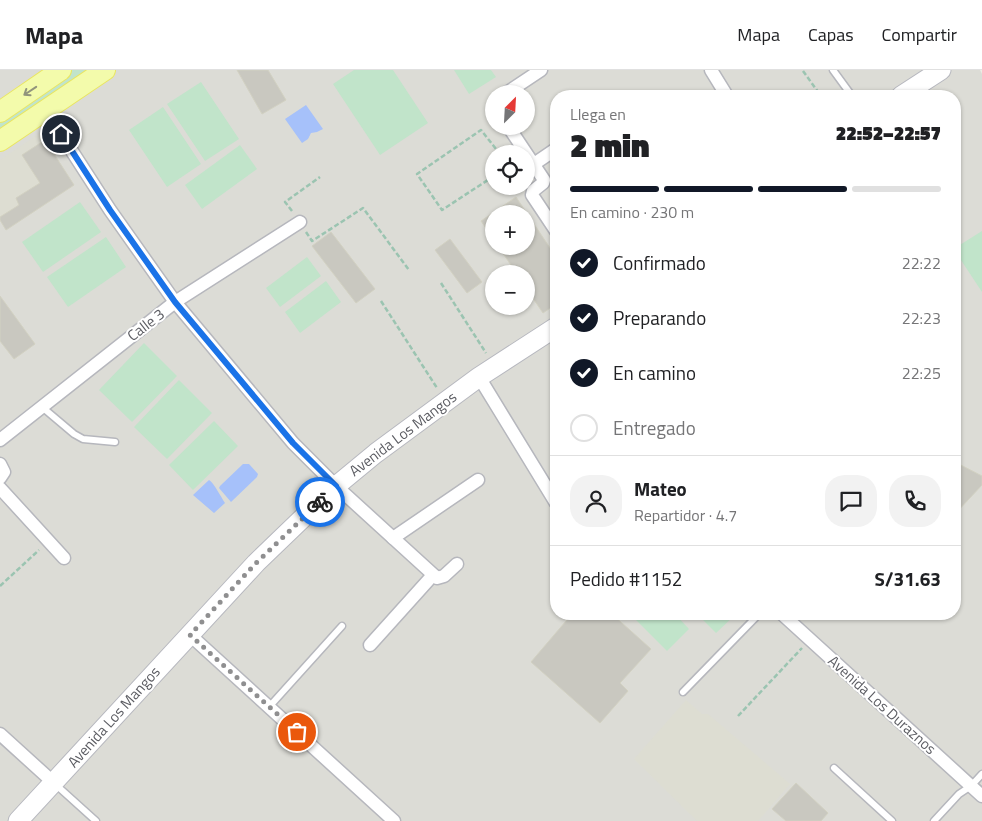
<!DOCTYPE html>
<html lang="es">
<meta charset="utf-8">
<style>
:root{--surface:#fff;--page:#f2f2f2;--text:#202124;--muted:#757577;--line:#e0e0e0;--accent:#111827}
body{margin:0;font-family:"Titillium Web",sans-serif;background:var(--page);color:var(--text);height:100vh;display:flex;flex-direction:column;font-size:19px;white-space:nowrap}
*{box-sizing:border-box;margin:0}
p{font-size:16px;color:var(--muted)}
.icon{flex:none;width:28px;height:28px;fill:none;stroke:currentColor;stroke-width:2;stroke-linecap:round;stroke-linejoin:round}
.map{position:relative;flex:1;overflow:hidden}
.drawer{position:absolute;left:550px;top:20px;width:411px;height:530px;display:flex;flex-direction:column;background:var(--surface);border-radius:20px;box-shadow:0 1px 4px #0004}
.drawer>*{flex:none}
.needle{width:32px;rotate:24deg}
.tools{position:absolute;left:485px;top:15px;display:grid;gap:10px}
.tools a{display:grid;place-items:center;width:50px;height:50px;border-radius:50%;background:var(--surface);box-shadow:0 1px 4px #0004;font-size:25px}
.pin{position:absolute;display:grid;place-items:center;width:42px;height:42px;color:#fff;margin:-21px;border:2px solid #fff;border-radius:50%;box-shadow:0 1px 5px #0007}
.courier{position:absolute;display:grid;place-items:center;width:50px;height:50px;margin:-25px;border:4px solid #1a73e8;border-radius:50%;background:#fff;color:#222;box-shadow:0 1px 6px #0007}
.head em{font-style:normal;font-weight:800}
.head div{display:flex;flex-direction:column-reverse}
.head{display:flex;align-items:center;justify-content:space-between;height:85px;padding:0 20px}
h1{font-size:32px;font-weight:800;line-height:38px}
.bar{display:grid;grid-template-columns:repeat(4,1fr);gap:8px 5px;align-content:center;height:60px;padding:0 20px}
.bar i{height:6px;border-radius:4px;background:var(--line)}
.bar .current{background:var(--accent)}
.bar p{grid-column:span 4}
.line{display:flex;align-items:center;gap:12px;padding:0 20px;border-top:1px solid var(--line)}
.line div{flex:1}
.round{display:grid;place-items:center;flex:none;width:52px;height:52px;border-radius:20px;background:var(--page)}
ol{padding:0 20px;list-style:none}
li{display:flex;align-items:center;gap:15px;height:55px}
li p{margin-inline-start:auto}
li .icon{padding:5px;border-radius:50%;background:var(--accent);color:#fff;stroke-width:4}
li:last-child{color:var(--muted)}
li i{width:28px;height:28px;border:2px solid var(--line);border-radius:50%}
header{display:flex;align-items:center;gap:30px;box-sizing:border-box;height:70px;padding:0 25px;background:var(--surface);border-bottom:1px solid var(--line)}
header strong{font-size:24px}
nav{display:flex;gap:28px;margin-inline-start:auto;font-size:18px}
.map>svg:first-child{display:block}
.industrial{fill:#dcdcd6;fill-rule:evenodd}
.education{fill:#ddddd2}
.green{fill:#c1e4ca}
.water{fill:#a6c1fa}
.building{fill:#c9c8c0;stroke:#d2d1c2}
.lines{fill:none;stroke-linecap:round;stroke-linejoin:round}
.lane-casing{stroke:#b6b7bd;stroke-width:9}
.street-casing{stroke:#b6b7bd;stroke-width:15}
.secondary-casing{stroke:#b7b8bf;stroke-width:21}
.primary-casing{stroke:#eae660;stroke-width:22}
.path{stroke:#9bc4b1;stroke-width:2.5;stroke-dasharray:5 2.5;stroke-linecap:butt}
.lane{stroke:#fff;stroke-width:6}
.street{stroke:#fff;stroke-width:12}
.secondary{stroke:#fff;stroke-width:19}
.primary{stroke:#f3fbab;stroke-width:20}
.oneway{stroke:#91947c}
.done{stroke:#8f8f90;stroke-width:5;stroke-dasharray:0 9}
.route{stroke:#1a73e8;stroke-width:6}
.labels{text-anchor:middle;stroke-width:4;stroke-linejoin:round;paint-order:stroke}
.street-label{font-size:15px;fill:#5c5d63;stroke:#fff}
</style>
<header>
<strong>Mapa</strong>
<nav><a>Mapa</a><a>Capas</a><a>Compartir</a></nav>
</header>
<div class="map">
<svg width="982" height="751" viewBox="0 0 982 751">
<rect width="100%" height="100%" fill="#edede4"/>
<path class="industrial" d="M0 0H980L982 4V751H0ZM494 24H526V56H494ZM556 26H955V544H556ZM494 84H526V116H494ZM494 144H526V176H494ZM494 204H526V236H494Z"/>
<g class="education">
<polygon points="40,63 74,115 6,160 0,150 0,90"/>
<polygon points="686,630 702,644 708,644 790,714 758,751 697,751 634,689"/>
</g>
<g class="green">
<polygon points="70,0 91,0 0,62 0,46"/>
<polygon points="354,0 393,0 428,53 380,85 333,14"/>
<polygon points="454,0 491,0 496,7 469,24"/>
<polygon points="201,12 239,69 205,91 167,34"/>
<polygon points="163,37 201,94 167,117 129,60"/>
<polygon points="240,75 257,99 202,139 185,115"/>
<polygon points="80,132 101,162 43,202 22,172"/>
<polygon points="982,161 982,222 955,181 955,178"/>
<polygon points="106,167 126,197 68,237 47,207"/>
<polygon points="307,187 321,206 280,237 266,218"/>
<polygon points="326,211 341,232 300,263 285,242"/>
<polygon points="144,273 177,306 132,352 99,320"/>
<polygon points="179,310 212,343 167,389 134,357"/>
<polygon points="214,351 238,376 193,420 169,395"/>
<polygon points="630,544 675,544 689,559 667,581"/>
<polygon points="697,544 736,544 716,563"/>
</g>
<g class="water">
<polygon points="306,35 323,59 317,62 311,63 308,69 302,73 285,49"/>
<polygon points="243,394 249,394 258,404 257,407 231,432 219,418 220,416"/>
<path d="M209 410C214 413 221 427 225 433L214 443 193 425Z"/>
</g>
<g class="building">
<polygon points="237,0 268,0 286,30 262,44"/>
<polygon points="45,70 74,115 6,160 0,150 0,147 19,135 16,128 40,113 22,85"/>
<polygon points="516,127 556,187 556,234 543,243 526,218 526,204 517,204 498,176 526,176 526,144 494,144 494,170 481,151"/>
<polygon points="331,162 375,219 356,233 312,176"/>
<polygon points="450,169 482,212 467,223 435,180"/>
<polygon points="0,226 35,274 14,289 0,271"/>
<polygon points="955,392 982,406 982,415 955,444"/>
<polygon points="572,544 612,544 651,579 620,613 628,621 600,653 531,592"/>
<polygon points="796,713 828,743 821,751 786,751 772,739"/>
</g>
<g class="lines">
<defs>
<g id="lane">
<polyline points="833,0 852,26"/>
<polyline points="42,337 74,364 83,369 115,372"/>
<polyline points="683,622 759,544"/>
<polyline points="269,637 342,556"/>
<polyline points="834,698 892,751"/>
<polyline points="55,714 96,751"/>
<polyline points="934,751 959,724 971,716 982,704"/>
</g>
<g id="street">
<polyline points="711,0 727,26"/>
<polyline points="505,24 541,0"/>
<polyline points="46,41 110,140 175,232 293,373 336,416 437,508 444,506 457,494"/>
<polyline points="508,56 544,110 543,113 533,121 532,125 556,161"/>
<polyline points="534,94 556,79"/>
<polyline points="479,307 556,433"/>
<polyline points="0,370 175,232 300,152"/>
<polyline points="0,394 4,402 0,408"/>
<polyline points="0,418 64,488"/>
<polyline points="393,468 478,410"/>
<polyline points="782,544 982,726"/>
<polyline points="190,565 394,751"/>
<polyline points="370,575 433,505"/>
<polyline points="0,664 54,713"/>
</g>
<g id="secondary">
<polyline points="901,26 941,0"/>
<polyline points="18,751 256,493 336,416 376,383 479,307 556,257"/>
</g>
<g id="primary">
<polyline points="0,42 61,0"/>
<polyline points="0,71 105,0"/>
</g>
</defs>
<use href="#lane" class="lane-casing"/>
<use href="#street" class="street-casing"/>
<use href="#secondary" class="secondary-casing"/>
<use href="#primary" class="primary-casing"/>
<g class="path">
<polyline points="803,1 821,26"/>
<polyline points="494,106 442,140 417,104 481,60 500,84"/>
<polyline points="292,141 285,132 320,107"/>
<polyline points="306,162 312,171 363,138 409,200"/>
<polyline points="441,213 486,283"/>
<polyline points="381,231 437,318"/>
<polyline points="0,516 39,480"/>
<polyline points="738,646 802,578"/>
</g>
<use href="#lane" class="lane"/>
<use href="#street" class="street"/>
<use href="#secondary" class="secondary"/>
<use href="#primary" class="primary"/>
</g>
<defs><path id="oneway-shaft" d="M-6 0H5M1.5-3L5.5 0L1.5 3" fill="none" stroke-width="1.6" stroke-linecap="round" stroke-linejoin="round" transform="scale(1.25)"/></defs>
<use class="oneway" href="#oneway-shaft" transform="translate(30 21) rotate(146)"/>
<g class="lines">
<polyline class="done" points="297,662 190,565 256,493 320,432"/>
<polyline class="route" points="61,64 110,140 175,232 293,373 336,416 320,432"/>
</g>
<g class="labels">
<g class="street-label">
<text transform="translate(146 255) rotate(-38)" y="5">Calle 3</text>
<text transform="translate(403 364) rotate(-37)" y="5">Avenida Los Mangos</text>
<text transform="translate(882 635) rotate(42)" y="5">Avenida Los Duraznos</text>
<text transform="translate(114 647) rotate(-48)" y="5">Avenida Los Mangos</text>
</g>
</g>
</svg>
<div class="tools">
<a><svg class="needle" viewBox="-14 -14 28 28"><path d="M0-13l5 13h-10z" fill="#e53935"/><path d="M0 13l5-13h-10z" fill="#757577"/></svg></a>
<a><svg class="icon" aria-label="locate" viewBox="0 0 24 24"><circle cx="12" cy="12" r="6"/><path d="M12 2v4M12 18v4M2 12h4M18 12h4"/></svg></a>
<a>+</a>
<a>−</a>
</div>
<div class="pin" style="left:297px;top:662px;background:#ea580c"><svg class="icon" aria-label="bag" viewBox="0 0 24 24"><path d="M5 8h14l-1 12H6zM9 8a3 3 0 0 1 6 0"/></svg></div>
<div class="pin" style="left:61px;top:64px;background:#1f2937"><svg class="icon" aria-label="home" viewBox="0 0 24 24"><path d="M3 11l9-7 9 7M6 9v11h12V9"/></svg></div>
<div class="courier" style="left:320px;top:432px"><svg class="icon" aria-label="bike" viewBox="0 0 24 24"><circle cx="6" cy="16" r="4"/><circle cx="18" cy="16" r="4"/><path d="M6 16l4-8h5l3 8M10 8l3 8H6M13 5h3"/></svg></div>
<section class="drawer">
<div class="head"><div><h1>2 min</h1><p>Llega en</p></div><em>22:52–22:57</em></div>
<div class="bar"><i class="current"></i><i class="current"></i><i class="current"></i><i></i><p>En camino · 230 m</p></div>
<ol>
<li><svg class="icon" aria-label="check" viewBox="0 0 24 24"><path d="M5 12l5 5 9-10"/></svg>Confirmado<p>22:22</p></li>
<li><svg class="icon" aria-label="check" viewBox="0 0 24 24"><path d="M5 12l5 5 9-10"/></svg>Preparando<p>22:23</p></li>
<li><svg class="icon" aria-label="check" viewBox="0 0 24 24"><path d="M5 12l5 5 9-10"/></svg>En camino<p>22:25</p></li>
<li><i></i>Entregado</li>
</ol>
<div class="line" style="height:90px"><a class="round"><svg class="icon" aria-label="person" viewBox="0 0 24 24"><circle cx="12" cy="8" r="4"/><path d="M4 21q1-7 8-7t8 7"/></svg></a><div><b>Mateo</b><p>Repartidor · 4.7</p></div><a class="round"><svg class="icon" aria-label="chat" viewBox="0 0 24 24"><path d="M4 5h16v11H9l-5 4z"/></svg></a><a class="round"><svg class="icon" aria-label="phone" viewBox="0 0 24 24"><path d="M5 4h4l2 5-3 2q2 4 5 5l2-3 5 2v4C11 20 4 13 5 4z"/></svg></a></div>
<div class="line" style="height:65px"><div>Pedido #1152</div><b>S/31.63</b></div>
</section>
</div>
